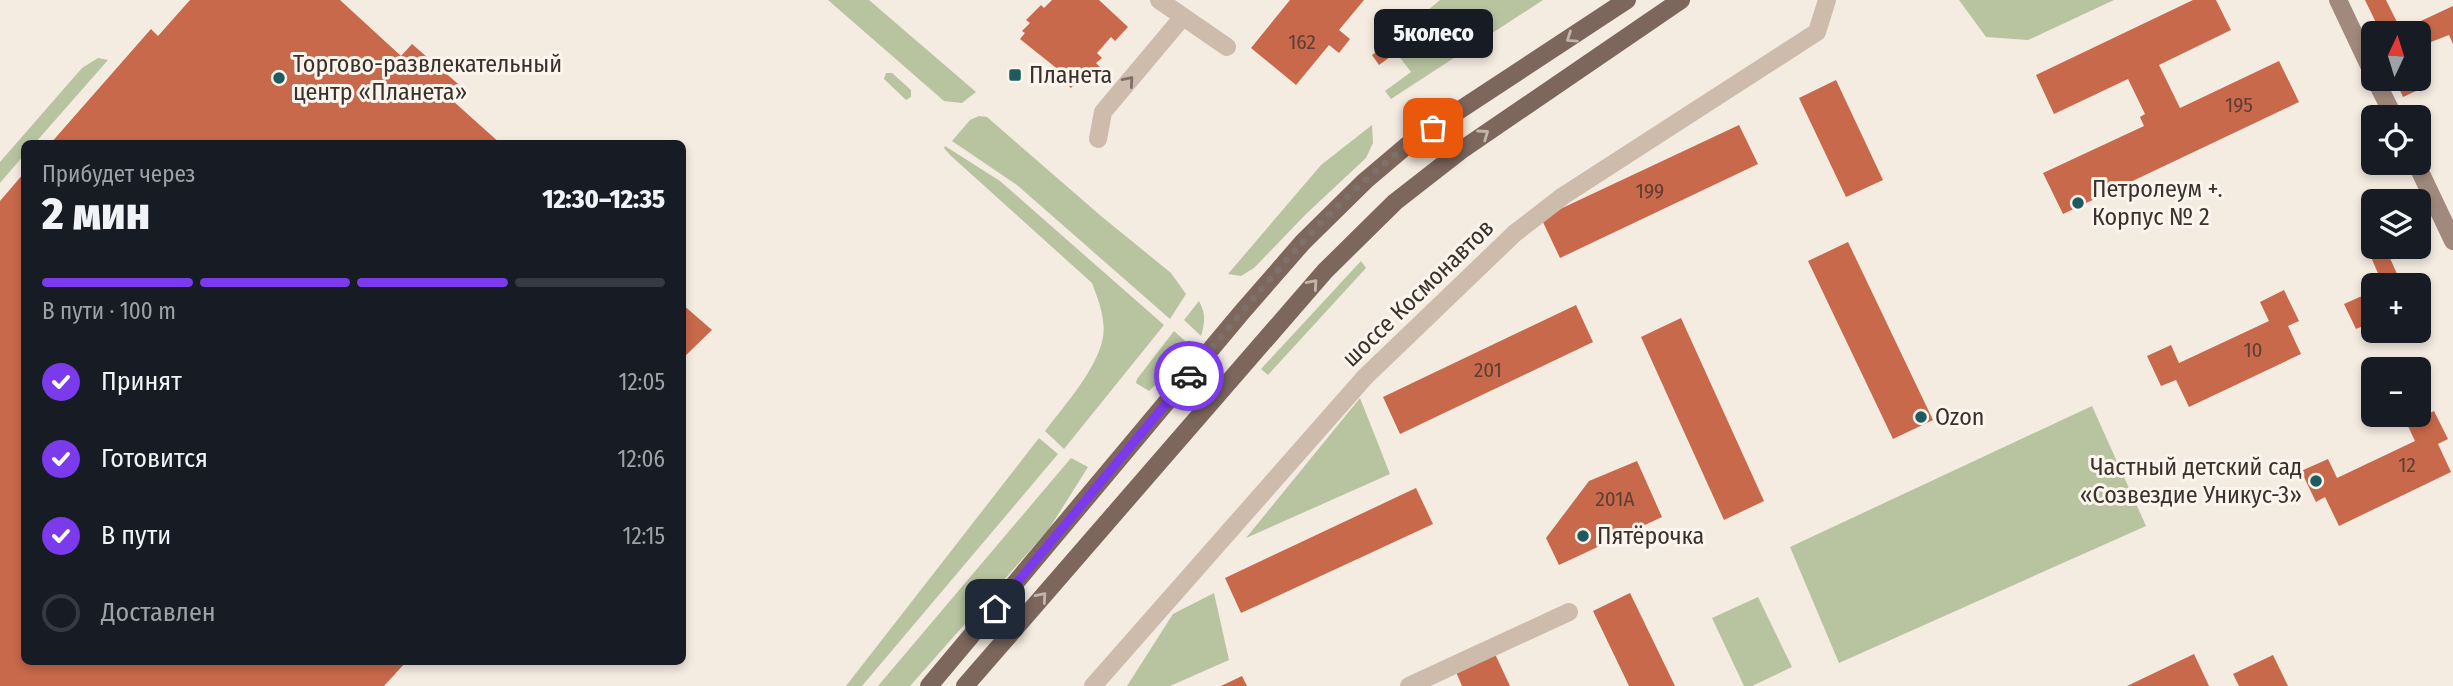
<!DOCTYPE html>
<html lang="ru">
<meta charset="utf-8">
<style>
:root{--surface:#171b24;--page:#242831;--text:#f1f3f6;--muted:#9ea1a6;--line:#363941;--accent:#7c3aed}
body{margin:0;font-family:"Fira Sans Condensed",sans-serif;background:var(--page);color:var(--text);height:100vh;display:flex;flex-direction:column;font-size:26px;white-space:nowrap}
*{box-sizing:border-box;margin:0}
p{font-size:23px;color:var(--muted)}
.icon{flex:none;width:38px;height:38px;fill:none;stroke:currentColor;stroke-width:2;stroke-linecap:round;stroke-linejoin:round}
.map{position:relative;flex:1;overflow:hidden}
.sheet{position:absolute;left:21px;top:140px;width:665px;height:525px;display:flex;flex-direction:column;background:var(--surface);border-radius:10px;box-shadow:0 4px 10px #0003}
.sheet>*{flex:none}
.needle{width:46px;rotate:4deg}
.tools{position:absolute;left:2361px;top:21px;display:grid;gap:14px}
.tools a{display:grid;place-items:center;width:70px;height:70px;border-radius:10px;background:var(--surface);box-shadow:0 4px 10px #0003;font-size:35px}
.pin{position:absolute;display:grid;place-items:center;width:60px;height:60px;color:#fff;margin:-30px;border-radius:14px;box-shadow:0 4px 10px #0006}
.courier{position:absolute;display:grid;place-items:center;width:70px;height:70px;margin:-35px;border:5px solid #7c3aed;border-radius:50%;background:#fff;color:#222;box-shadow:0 2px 9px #0007}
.bubble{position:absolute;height:49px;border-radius:10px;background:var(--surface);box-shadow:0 4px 10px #0003;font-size:23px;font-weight:800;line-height:49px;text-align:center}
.summary em{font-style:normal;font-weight:800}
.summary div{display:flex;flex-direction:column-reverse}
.summary{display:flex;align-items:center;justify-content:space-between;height:119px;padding:0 21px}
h1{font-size:46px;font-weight:800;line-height:52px}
.bar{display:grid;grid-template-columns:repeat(4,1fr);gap:10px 7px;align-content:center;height:84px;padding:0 21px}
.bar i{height:9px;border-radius:5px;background:var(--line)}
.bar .on{background:var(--accent)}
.bar p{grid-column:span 4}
ol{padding:0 21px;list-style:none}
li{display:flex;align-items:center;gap:21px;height:77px}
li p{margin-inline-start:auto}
li .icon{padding:7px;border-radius:50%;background:var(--accent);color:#fff;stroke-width:4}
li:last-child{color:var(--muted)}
li i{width:38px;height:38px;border:4px solid var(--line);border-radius:50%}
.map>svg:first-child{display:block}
.green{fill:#b8c4a0}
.building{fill:#c8694b}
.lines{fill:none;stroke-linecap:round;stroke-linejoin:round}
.street{stroke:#cdbbac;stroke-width:18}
.secondary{stroke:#a18a7d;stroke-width:18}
.primary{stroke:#7d675c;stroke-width:18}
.oneway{stroke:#c2b5ac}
.oneway2{stroke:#7d6f65}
.done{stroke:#7c716b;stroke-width:7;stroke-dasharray:0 12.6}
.route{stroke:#7c3aed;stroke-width:9}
.poi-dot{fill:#1f5a5e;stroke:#fbf5ee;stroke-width:2.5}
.labels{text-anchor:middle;stroke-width:6;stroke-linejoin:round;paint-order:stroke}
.number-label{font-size:21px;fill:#5e3e33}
.poi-label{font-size:24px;fill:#3b302b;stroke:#fbf5ee;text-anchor:start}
.street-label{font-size:24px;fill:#3b302b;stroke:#fbf5ee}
</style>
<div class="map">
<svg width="2453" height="686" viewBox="0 0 2453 686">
<rect width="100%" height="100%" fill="#f4ebe1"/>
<g class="green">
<polygon points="828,0 869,0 976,92 962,103 944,101"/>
<polygon points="1440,0 1543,0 1391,99 1385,91 1411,72 1389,43"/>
<polygon points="1959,0 2114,0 2028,40 1986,37"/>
<polygon points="98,58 108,60 35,143 24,144 24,155 0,183 0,162 82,68"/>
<polygon points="886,73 892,73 911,90 911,97 906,100 884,79"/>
<polygon points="979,116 987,117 1101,216 1171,273 1186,294 1170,319 1017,185 952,141 970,120"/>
<polygon points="1372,125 1373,143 1366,158 1306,214 1254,268 1241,276 1228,274 1321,165"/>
<path d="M945 146 1000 181 1164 325 1064 449 1045 431C1064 406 1098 368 1103 337 1106 319 1098 299 1092 283L950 155 944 148Z"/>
<polygon points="1361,261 1366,268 1268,375 1261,369"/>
<path d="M1199 301C1206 314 1205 322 1201 336L1184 320Z"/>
<polygon points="1174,331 1194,349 1149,391 1136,383 1137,379"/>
<polygon points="1360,398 1390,474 1246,538"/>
<polygon points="2092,406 2146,526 1839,663 1790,547"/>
<polygon points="1039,438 1058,454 862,686 846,686"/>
<polygon points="1071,458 1088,467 1049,529 910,686 878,686"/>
<polygon points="1214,593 1229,660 1170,686 1127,686 1173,614"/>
<polygon points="1758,597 1792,667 1752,686 1744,686 1712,618"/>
</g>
<g class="building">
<polygon points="190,0 340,0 401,56 412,44 464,89 453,101 501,144 50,144 151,29 158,36"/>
<polygon points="1052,0 1099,0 1128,27 1115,41 1111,37 1097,53 1102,58 1096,63 1101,68 1090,80 1087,76 1080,84 1077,81 1071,88 1052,70 1055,67 1020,39 1025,33 1022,31 1030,23 1026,20 1041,5 1044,8"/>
<polygon points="1290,0 1364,0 1339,30 1350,39 1339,53 1329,45 1296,85 1251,48"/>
<polygon points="2193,0 2216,0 2231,30 2159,65 2180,108 2279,61 2299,102 2063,214 2043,173 2144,126 2140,117 2145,114 2128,79 2054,114 2036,75"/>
<polygon points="2365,0 2386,0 2400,28 2390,33 2381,33"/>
<polygon points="2453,6 2453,44 2449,35 2418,47 2418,33 2395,33"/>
<polygon points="1389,43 1397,52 1379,65 1372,55"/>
<polygon points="2395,79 2410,79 2416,91 2403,97"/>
<polygon points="1836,80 1883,180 1846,197 1799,98"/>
<polygon points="1739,125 1758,164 1560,258 1541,218"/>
<polygon points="24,173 24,662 406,662 384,686 0,686 0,201"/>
<polygon points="1848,242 1933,420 1893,439 1808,261"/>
<polygon points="2377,247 2385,247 2402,285 2383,285 2368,250"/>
<polygon points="2284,290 2299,321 2288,326 2301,354 2189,407 2176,380 2161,386 2147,356 2171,345 2179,363 2269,321 2260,302"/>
<polygon points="2362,296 2373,322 2356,329 2344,304"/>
<polygon points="682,304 712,330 682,359"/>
<polygon points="1576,305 1593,342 1400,434 1383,397"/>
<polygon points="1681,318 1764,501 1724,520 1641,337"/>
<polygon points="2387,360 2392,369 2367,369"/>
<polygon points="2434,411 2448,439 2438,444 2451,472 2339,526 2325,497 2316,502 2301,471 2328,459 2337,478 2415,441 2407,424"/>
<polygon points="1637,461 1662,517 1559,565 1546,538 1589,481"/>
<polygon points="1416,488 1433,524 1241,613 1225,578"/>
<polygon points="1630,593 1675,686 1629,686 1593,611"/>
<polygon points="1495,654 1510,686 1462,686 1456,672"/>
<polygon points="2194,654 2209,686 2127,686"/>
<polygon points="2273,655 2288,686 2239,686 2233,674"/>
<polygon points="1242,676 1247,686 1221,686"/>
</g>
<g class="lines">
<g class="street">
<polyline points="1159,0 1227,47"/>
<polyline points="1098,139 1103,112 1182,18"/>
<polyline points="1093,686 1365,377 1515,233 1563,196 1817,32 1827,0"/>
<polyline points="1409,686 1569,612"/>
</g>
<g class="secondary">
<polyline points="2338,0 2373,74"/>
<polyline points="2375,79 2394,117"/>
<polyline points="2416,163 2453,241"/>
</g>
<g class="primary">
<polyline points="929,686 1242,312 1303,242 1365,181 1411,142 1627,0"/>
<polyline points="965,686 1325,271 1395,202 1463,149 1681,0"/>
</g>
</g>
<defs><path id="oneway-chevron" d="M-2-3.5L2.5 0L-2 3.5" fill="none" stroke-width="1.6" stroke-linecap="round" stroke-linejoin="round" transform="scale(1.75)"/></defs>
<g class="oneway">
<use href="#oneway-chevron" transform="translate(1571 38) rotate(146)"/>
<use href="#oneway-chevron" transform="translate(1484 134) rotate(-35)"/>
<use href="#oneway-chevron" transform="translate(1313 284) rotate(-49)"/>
<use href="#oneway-chevron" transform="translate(1042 597) rotate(-49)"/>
</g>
<use class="oneway2" href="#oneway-chevron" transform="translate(1129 81) rotate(-49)"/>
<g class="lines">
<path class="done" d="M1189 376C1260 290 1339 189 1433 128"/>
<polyline class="route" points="995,609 1189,376"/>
</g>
<g class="poi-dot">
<rect x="1008" y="68" width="14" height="14" rx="3.5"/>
<circle cx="279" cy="78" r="7"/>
<circle cx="2078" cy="203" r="7"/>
<circle cx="1921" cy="417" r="7"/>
<circle cx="2316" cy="481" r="7"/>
<circle cx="1583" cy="536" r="7"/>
</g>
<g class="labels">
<g class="number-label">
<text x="1302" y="49">162</text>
<text x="2239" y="112">195</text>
<text x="1650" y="198">199</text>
<text x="2253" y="357">10</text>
<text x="1488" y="377">201</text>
<text x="2407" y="472">12</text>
<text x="1615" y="506">201А</text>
</g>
<g class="poi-label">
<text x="293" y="72">Торгово-развлекательный<tspan x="293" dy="28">центр «Планета»</tspan></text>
<text x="1029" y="83">Планета</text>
<text x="2092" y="197">Петролеум +.<tspan x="2092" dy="28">Корпус № 2</tspan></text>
<text x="1935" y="425">Ozon</text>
<text x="2302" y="475" text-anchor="end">Частный детский сад<tspan x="2302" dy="28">«Созвездие Уникус-3»</tspan></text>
<text x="1597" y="544">Пятёрочка</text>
</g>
<g class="street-label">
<text transform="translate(1418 293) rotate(-44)" y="8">шоссе Космонавтов</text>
</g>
</g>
</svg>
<div class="tools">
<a><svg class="needle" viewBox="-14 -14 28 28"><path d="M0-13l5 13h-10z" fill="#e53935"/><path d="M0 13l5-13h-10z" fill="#9ea1a6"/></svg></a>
<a><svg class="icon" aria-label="locate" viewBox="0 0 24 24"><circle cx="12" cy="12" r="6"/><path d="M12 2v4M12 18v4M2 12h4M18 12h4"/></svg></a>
<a><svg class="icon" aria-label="layers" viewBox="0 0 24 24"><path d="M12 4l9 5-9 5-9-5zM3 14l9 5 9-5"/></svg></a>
<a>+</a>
<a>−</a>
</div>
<div class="pin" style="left:1433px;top:128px;background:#ea580c"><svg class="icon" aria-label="bag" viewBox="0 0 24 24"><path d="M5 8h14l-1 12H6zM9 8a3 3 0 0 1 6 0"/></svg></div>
<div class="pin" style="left:995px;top:609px;background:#1f2937"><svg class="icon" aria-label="home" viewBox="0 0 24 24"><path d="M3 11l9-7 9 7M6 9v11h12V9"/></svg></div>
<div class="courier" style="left:1189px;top:376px"><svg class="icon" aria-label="car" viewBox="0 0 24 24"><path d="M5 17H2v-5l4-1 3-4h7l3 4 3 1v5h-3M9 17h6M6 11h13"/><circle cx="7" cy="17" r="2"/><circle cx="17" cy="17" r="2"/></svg></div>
<div class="bubble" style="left:1374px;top:9px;width:119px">5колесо</div>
<section class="sheet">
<div class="summary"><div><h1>2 мин</h1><p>Прибудет через</p></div><em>12:30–12:35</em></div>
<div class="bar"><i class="on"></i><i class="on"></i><i class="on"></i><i></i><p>В пути · 100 m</p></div>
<ol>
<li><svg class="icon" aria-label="check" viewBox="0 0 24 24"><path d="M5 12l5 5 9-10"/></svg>Принят<p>12:05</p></li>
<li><svg class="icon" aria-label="check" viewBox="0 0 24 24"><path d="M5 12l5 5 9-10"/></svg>Готовится<p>12:06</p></li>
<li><svg class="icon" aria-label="check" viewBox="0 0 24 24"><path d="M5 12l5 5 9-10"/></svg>В пути<p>12:15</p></li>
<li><i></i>Доставлен</li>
</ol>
</section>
</div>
